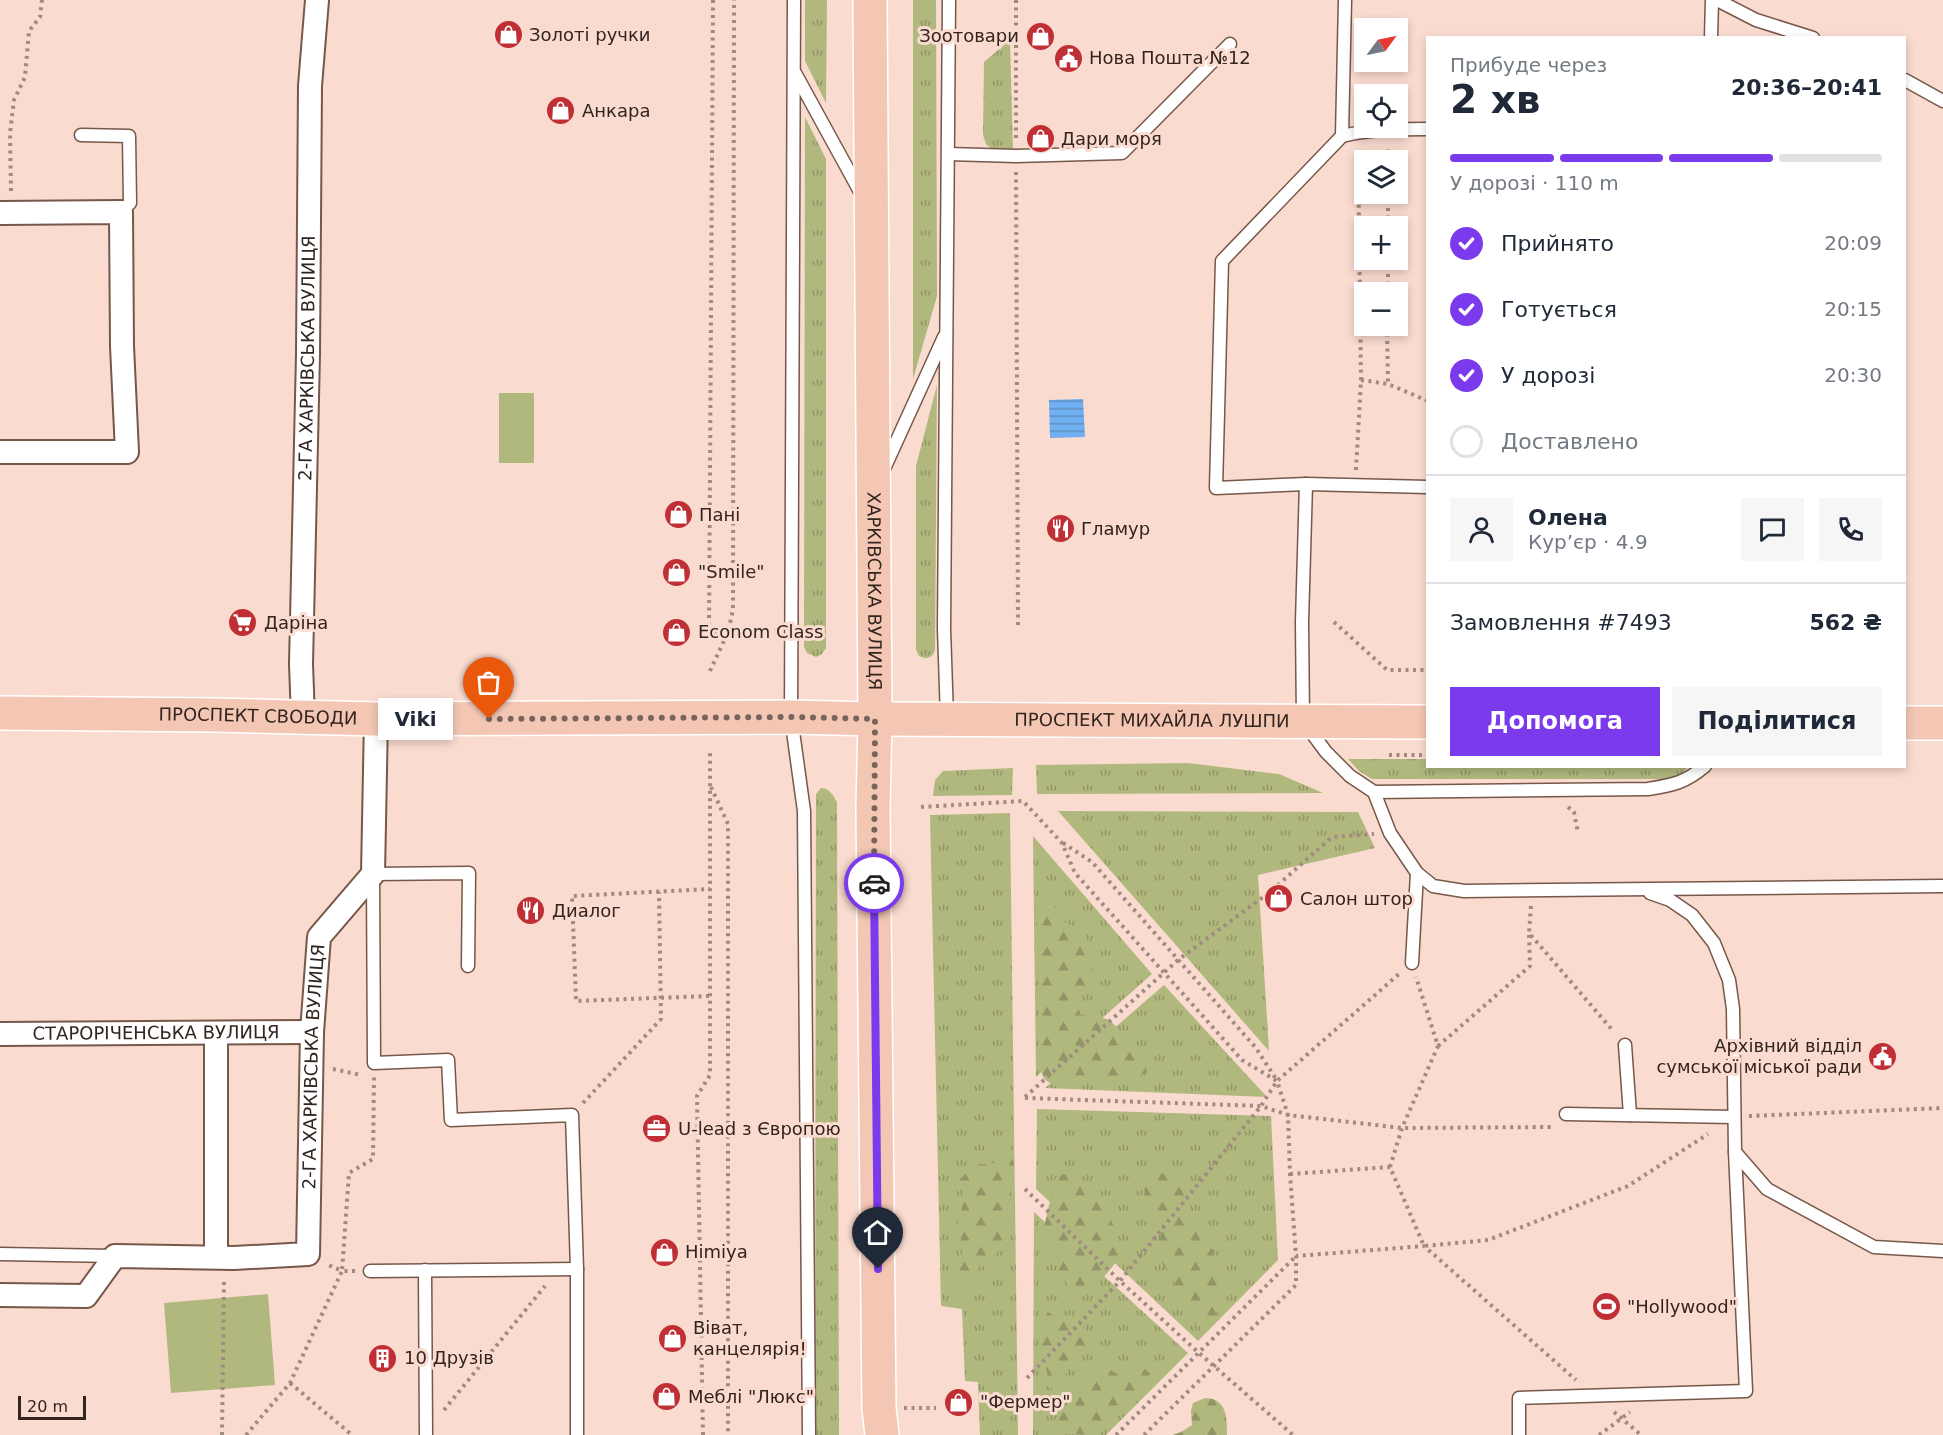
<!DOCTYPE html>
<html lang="uk">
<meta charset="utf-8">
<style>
:root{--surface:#fff;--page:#f6f6f7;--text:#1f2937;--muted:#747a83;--line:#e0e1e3;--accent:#7c3aed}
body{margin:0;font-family:"DejaVu Sans",sans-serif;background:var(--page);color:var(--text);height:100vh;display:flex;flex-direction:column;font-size:22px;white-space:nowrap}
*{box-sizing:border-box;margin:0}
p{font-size:20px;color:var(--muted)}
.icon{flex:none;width:33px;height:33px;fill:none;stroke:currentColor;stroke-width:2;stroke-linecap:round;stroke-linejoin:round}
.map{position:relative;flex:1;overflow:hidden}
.details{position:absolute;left:1426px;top:36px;width:480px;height:732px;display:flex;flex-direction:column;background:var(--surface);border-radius:0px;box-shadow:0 3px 9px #0003}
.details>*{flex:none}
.needle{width:39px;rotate:57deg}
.fabs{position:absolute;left:1354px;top:18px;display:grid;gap:12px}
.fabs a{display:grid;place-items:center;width:54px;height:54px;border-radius:0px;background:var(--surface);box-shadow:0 3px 9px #0003;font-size:30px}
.scale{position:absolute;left:18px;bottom:15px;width:68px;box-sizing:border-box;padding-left:6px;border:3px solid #32241e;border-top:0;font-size:16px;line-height:21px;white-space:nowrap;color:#32241e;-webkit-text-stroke:4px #fadbcf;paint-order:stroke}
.pin{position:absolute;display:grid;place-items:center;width:51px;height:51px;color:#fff;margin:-62px -26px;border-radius:50% 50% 50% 0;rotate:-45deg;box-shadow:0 0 6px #0007}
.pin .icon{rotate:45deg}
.courier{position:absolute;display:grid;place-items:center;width:60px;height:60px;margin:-30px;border:4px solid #7c3aed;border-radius:50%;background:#fff;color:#222;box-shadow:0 2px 8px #0007}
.bubble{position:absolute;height:42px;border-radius:0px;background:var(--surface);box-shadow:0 3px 9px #0003;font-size:20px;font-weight:600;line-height:42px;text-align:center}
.summary em{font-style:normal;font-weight:600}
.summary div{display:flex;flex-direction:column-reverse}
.summary{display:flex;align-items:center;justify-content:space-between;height:102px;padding:0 24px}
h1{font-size:39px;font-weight:600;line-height:45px}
.bar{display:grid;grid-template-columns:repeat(4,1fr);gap:9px 6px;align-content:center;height:72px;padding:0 24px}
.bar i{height:8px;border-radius:4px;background:var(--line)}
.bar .on{background:var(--accent)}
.bar p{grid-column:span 4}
.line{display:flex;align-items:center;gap:15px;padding:0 24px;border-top:2px solid var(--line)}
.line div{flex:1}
.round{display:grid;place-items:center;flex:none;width:63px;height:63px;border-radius:0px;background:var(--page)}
ol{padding:0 24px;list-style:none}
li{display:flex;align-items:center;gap:18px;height:66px}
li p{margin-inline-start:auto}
li .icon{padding:6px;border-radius:50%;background:var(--accent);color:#fff;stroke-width:4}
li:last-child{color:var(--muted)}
li i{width:33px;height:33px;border:3px solid var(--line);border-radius:50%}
.button{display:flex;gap:12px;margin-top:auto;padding:12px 24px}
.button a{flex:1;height:69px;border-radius:0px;background:var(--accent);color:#fff;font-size:24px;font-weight:600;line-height:69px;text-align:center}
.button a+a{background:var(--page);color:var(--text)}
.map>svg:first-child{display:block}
.grass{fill:url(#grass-tufts)}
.forest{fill:url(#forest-firs)}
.park{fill:#b1b87e}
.water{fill:url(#water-rules)}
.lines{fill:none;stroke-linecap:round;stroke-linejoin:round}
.service-casing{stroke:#775749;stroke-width:15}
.minor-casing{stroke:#775749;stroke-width:26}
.primary-casing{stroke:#fff;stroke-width:36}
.path{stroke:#a18a80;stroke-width:4;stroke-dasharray:3 4.5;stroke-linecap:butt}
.service{stroke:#fff;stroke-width:12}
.minor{stroke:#fff;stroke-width:22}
.primary{stroke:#f4c7b4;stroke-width:33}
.done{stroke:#78645c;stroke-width:6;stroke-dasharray:0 10.8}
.route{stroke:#7c3aed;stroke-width:8}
.labels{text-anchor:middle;stroke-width:6;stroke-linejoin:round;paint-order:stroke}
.poi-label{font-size:18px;fill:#32241e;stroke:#fadbcf;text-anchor:start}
.street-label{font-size:18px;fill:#32241e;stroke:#fadbcf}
</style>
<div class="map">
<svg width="1943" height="1435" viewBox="0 0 1943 1435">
<defs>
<pattern id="grass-tufts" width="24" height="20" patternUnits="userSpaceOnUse" patternTransform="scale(1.5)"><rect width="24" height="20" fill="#b1b87e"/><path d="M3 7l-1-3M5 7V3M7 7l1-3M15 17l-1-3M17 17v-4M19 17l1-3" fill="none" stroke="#919567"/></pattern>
<pattern id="forest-firs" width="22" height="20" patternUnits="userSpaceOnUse" patternTransform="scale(1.5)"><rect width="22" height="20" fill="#b1b87e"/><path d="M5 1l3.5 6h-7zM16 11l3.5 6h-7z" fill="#919567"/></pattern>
<pattern id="water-rules" width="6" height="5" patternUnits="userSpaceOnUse" patternTransform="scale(1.5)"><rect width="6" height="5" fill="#70aff1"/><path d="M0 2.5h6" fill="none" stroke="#5d8ec3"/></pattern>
</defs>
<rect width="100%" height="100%" fill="#fadbcf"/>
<g class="grass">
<polygon points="805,0 827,0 826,103 805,61"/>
<polygon points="913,0 936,0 937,296 913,379"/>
<polygon points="1010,40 1013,151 993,150 986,144 983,135 984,62"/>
<polygon points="805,117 826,159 826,648 822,654 816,657 807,653 804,647"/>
<path d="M937 385 935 650C933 658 926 660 919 656L916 650V466Z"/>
<polygon points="1348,759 1428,759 1428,766 1688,767 1682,773 1669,779 1372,779 1359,771"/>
<polygon points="1188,763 1279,774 1323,793 1037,794 1036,765"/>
<polygon points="1013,768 1012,795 933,796 935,780 943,771"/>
<path d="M821 788C829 788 833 795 837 802L839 1435H815L816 794Z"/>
<polygon points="1058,811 1358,812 1375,848 1258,875 1269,1051"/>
<polygon points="1010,813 1018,1435 980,1435 978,1382 965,1381 962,1309 941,1306 930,815"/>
<polygon points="1033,836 1152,974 1036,1077"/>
<polygon points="1164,985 1267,1097 1045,1088"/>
<polygon points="1037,1109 1271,1116 1278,1260 1198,1341 1036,1189"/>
<polygon points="1034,1212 1188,1353 1106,1435 1033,1435"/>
</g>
<g class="forest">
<path d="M1043 896 1059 911V917C1065 924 1072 925 1079 930 1093 939 1092 961 1094 975L1081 991 1076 1003 1081 1015H1095L1109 1020 1118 1028 1125 1040 1144 1060 1147 1072 1136 1079 1113 1082 1096 1077 1050 1083 1044 1079 1039 1065 1040 975 1034 950 1038 930 1034 910 1038 901Z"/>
<path d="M1006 1147 1011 1151 1014 1164 1011 1194 1014 1212 997 1253 980 1265 970 1283 961 1294 955 1291 952 1286 961 1261V1255L964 1249 957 1227C962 1214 966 1192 959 1179L979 1164H993Z"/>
<path d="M1073 1173C1092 1195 1131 1230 1115 1263 1112 1268 1107 1273 1103 1278 1094 1291 1088 1294 1072 1293L1058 1269 1053 1251 1046 1240 1043 1232 1051 1196 1050 1183 1060 1175Z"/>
<polygon points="1163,1173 1175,1178 1189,1202 1192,1216 1213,1251 1211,1265 1221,1289 1223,1304 1214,1317 1202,1325 1189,1321 1182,1309 1175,1284 1162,1263 1157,1251 1163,1226 1146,1197 1142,1181"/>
<polygon points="1048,1312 1055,1317 1076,1317 1088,1333 1090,1343 1084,1355 1072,1361 1059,1388 1054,1392 1050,1387 1040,1339 1041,1324"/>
<path d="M1096 1367 1108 1368 1118 1375C1128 1375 1135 1368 1145 1369L1150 1373 1149 1380 1144 1386 1129 1398 1112 1423 1098 1435 1056 1434 1051 1429 1053 1423Z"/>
<path d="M1205 1398C1227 1398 1227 1418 1227 1435H1172L1181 1432 1192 1425 1191 1411 1193 1403Z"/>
</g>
<g class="park">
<rect x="499" y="393" width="35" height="70"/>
<polygon points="268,1294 275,1385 171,1393 164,1303"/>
</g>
<polygon class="water" points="1083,399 1085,437 1050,438 1049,400"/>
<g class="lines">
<defs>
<g id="service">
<polyline points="794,0 791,717 804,811 809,1435"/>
<polyline points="1345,0 1342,136 1222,261 1216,488 1306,484 1428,487"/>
<polyline points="1717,0 1756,20 1813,38"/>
<polyline points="1711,38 1712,0"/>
<polyline points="795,73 863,197"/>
<polyline points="1905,80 1943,101"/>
<polyline points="81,135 129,136 130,203 121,212"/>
<path d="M1342 136C1370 129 1399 129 1428 129"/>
<polyline points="949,154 1016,156 1122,153 1230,44"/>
<polyline points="883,471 944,337"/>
<polyline points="1306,484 1302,622 1303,721 1326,752 1350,776 1374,792 1390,833 1417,873 1433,886 1464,891 1943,886"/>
<polyline points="947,718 944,629 949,0"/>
<path d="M1374 792 1648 789C1673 785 1685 783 1705 766"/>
<polyline points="1412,963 1417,873"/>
<polyline points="468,966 469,873 373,874 374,1063 448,1060 451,1120 572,1115 577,1269 577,1435"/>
<polyline points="1625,1045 1630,1115"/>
<polyline points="1566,1114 1734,1117"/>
<polyline points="1735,1152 1767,1189 1874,1247 1943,1251"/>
<polyline points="0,1254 115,1256"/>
<polyline points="425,1270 426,1435"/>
<polyline points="370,1271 577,1269"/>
<polyline points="1519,1435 1519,1398 1746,1391 1735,1152 1733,1009 1729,980 1714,943 1692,915 1670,900 1650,893"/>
</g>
<g id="minor">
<polyline points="0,213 121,212 122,346 127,452 0,452"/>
<path id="s1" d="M303 718 301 664 308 354 310 86 317 0"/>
<path id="s2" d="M0 1034 312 1032"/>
<polyline points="216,1257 216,1033"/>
<path id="s3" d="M0 1295 86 1296 115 1256 234 1258 308 1254 312 1032 319 937 373 874 376 719"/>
</g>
<g id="primary">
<path id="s4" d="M870 0 875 719 873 808 879 1408 882 1435"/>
<path id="s5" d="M0 713 215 715 376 719 791 717 875 719 1428 722"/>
<polyline points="1905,723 1943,723"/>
</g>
</defs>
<use href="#service" class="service-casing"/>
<use href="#minor" class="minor-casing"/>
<use href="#primary" class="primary-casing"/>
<g class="path">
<polyline points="713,0 709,632 776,630"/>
<polyline points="1016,0 1016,140"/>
<polyline points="1388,160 1388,146"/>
<polyline points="1016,172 1018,627"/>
<polyline points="11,191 10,133 14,100 25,77 29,31 40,17 42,0"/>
<polyline points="1388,226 1388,194"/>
<polyline points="1388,292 1388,260"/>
<polyline points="1387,326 1388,384"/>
<polyline points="1361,380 1388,384 1428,401"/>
<polyline points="1356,470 1361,380 1358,148"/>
<polyline points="1334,622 1387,670 1428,670"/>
<polyline points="710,671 728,632 733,610 734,0"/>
<polyline points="1389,755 1428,755"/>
<polyline points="711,787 728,824 728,1435"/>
<polyline points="921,807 1023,801 1062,843 1075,873 1242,1060 1277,1081 1288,1115 1290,1174 1296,1256 1424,1246 1576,1380"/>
<polyline points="1568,807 1574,812 1578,833"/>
<polyline points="1063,843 1092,862 1256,1048 1276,1079"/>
<polyline points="1531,906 1529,933 1614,1032"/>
<polyline points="709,996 576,1001 572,896 710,889"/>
<polyline points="1438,1046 1530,966 1529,934"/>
<polyline points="333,1069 361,1075"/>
<polyline points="1025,1097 1178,960 1270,892 1332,837 1374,834"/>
<polyline points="1025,1098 1261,1106 1288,1115 1402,1128 1554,1127"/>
<polyline points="583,1103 661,1019 659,892"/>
<polyline points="1749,1116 1943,1108"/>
<polyline points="1390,1167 1402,1128 1438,1046 1416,977"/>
<polyline points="1290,1174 1390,1167 1424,1246 1488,1240 1628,1186 1708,1134"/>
<polyline points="1025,1189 1120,1281 1199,1353 1293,1435"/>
<polyline points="355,1271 342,1271 349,1173 373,1159 374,1077"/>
<polyline points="1027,1378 1120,1281 1261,1106 1277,1081 1399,974"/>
<polyline points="290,1383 352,1435"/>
<polyline points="904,1408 936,1408"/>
<polyline points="444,1410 545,1286"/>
<polyline points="1614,1412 1641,1435"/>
<polyline points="222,1435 224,1280"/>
<polyline points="246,1435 290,1383 342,1271 326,1264"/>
<polyline points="703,1435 697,1096 710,1075 710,752"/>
<polyline points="1116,1435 1296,1256"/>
<polyline points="1144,1435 1296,1285 1296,1257"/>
<polyline points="1599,1435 1630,1412"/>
</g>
<use href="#service" class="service"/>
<use href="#minor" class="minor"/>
<use href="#primary" class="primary"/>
</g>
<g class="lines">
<polyline class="done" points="489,719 791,717 875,719 874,883"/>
<polyline class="route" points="874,883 878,1269"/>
</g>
<defs>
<symbol id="shop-disc" viewBox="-11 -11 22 22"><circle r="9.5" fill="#bf2f35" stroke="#fadbcf"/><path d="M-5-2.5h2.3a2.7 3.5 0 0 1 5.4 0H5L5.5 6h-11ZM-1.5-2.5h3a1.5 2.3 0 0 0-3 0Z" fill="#fff"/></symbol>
<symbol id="civic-disc" viewBox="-11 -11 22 22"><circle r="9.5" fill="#bf2f35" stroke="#fadbcf"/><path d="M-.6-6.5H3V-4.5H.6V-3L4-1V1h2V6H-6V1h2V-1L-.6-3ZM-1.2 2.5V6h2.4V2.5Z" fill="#fff"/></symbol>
<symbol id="restaurant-disc" viewBox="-11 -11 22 22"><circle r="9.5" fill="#bf2f35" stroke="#fadbcf"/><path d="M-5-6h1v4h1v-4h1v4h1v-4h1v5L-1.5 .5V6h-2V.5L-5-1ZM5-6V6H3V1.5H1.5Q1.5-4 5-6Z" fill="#fff"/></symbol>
<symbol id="supermarket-disc" viewBox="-11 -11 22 22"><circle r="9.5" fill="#bf2f35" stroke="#fadbcf"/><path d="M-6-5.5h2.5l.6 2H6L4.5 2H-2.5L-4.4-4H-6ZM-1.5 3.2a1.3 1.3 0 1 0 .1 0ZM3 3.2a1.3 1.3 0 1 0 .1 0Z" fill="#fff"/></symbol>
<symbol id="office-disc" viewBox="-11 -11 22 22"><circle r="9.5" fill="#bf2f35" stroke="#fadbcf"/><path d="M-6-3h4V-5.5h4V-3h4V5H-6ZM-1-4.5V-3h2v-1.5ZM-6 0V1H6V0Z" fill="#fff"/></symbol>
<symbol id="stadium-disc" viewBox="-11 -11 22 22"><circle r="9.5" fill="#bf2f35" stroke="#fadbcf"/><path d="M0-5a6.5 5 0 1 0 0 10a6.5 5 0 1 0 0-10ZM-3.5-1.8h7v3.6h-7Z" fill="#fff"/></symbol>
<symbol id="building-disc" viewBox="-11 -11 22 22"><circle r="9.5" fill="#bf2f35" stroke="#fadbcf"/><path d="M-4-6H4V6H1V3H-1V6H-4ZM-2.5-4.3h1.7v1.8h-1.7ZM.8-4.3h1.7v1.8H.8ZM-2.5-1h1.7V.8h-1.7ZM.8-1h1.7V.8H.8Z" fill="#fff"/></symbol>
</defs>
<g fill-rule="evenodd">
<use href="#shop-disc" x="492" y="18" width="33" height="33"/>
<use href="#shop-disc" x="1024" y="20" width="33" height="33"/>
<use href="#civic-disc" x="1052" y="42" width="33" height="33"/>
<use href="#shop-disc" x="544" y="94" width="33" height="33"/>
<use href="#shop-disc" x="1024" y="122" width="33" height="33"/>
<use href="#shop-disc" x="662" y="498" width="33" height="33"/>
<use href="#restaurant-disc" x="1044" y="512" width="33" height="33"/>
<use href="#shop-disc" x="660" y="556" width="33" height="33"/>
<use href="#supermarket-disc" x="226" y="606" width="33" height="33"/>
<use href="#shop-disc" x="660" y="616" width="33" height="33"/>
<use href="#shop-disc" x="1262" y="882" width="33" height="33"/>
<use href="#restaurant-disc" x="514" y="894" width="33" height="33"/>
<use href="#civic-disc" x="1866" y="1040" width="33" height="33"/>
<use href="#office-disc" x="640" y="1112" width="33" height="33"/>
<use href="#shop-disc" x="648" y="1236" width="33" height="33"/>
<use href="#stadium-disc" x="1590" y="1290" width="33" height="33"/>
<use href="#shop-disc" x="656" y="1322" width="33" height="33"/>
<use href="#building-disc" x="366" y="1342" width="33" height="33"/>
<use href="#shop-disc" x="650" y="1380" width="33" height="33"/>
<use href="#shop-disc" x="942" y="1386" width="33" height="33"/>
</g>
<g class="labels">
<g class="poi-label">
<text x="529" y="41">Золоті ручки</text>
<text x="1019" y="42" text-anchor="end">Зоотовари</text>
<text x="1089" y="64">Нова Пошта №12</text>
<text x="582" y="117">Анкара</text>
<text x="1061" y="145">Дари моря</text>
<text x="699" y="521">Пані</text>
<text x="1081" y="535">Гламур</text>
<text x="698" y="578">"Smile"</text>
<text x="264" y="629">Даріна</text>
<text x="698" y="638">Econom Class</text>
<text x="1300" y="905">Салон штор</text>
<text x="552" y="917">Диалог</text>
<text x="1862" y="1052" text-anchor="end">Архівний відділ<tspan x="1862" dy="21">сумської міської ради</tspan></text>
<text x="678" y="1135">U-lead з Європою</text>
<text x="685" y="1258">Himiya</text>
<text x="1627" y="1313">"Hollywood"</text>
<text x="693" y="1334">Віват,<tspan x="693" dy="21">канцелярія!</tspan></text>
<text x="404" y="1364">10 Друзів</text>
<text x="688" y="1403">Меблі "Люкс"</text>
<text x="980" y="1408">"Фермер"</text>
</g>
<g class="street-label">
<text dy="6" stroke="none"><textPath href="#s1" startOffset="360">2-ГА ХАРКІВСЬКА ВУЛИЦЯ</textPath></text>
<text dy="6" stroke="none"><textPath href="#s4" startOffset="591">ХАРКІВСЬКА ВУЛИЦЯ</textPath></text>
<text dy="6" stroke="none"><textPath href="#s5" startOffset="258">ПРОСПЕКТ СВОБОДИ</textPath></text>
<text dy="6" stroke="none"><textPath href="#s5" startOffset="1152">ПРОСПЕКТ МИХАЙЛА ЛУШПИ</textPath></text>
<text dy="6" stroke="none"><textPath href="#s2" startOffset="156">СТАРОРІЧЕНСЬКА ВУЛИЦЯ</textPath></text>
<text dy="6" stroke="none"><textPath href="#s3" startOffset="516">2-ГА ХАРКІВСЬКА ВУЛИЦЯ</textPath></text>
</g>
</g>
</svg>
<div class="fabs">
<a><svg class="needle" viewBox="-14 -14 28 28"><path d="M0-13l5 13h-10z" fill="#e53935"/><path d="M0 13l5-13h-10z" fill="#747a83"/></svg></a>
<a><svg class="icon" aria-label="locate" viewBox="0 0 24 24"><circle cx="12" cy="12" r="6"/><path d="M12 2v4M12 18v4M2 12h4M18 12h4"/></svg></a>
<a><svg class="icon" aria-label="layers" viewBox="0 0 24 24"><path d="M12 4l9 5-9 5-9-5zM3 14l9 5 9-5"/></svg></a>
<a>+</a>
<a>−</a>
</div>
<div class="scale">20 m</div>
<div class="pin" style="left:489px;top:719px;background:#ea580c"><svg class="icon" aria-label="bag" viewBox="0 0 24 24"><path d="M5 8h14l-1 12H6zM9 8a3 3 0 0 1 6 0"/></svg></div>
<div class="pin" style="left:878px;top:1269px;background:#1f2937"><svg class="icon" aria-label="home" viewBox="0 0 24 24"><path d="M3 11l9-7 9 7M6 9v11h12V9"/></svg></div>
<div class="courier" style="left:874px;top:883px"><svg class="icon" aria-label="car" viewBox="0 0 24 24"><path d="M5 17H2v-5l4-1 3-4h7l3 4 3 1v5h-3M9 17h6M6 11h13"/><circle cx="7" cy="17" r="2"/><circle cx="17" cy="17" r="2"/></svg></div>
<div class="bubble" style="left:378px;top:698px;width:75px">Viki</div>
<section class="details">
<div class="summary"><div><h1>2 хв</h1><p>Прибуде через</p></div><em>20:36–20:41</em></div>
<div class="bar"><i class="on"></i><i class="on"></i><i class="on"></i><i></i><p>У дорозі · 110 m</p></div>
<ol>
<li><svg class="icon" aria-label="check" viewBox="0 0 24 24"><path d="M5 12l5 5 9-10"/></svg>Прийнято<p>20:09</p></li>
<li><svg class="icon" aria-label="check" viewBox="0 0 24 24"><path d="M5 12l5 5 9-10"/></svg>Готується<p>20:15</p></li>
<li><svg class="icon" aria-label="check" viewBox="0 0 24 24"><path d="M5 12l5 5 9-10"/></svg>У дорозі<p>20:30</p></li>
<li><i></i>Доставлено</li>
</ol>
<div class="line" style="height:108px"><a class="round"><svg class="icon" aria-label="person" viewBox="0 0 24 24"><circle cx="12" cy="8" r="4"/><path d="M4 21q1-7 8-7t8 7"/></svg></a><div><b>Олена</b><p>Кур’єр · 4.9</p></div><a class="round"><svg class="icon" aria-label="chat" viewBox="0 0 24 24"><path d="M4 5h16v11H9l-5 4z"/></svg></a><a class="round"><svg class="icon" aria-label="phone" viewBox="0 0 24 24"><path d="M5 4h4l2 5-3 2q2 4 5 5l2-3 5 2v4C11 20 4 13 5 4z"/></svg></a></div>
<div class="line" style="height:78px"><div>Замовлення #7493</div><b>562 ₴</b></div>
<div class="button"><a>Допомога</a><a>Поділитися</a></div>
</section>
</div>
